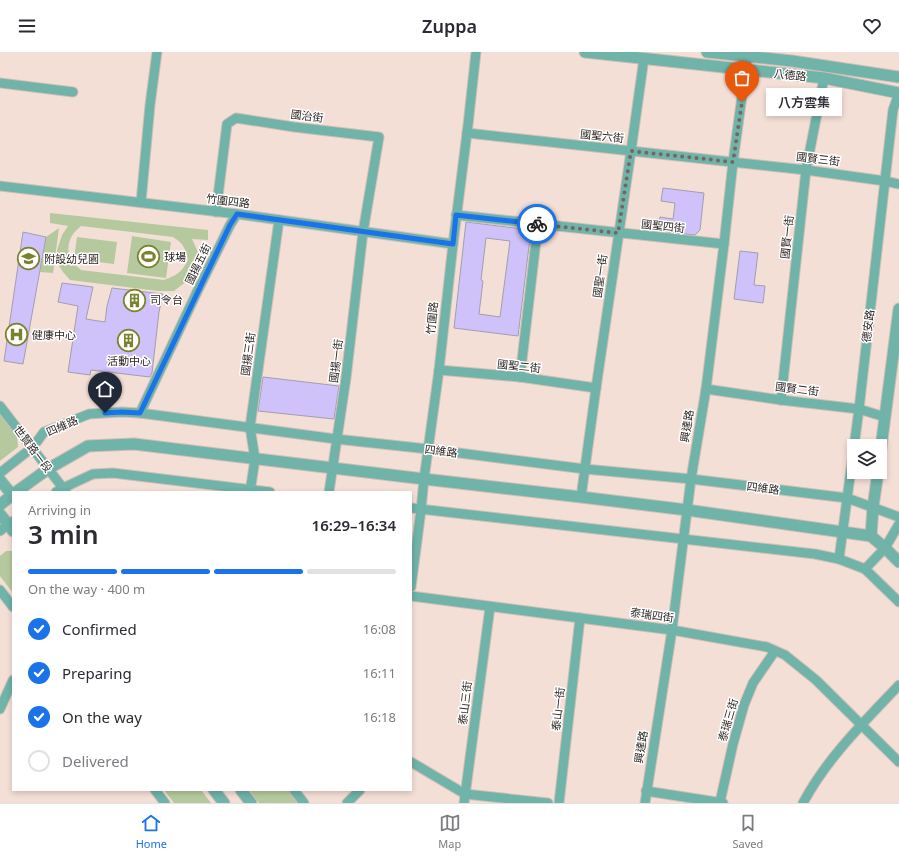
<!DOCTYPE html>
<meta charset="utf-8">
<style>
:root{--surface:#fff;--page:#f2f2f3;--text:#2b2b33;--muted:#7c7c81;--line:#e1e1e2;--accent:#1a73e8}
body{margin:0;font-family:"Noto Sans","Noto Sans TC",sans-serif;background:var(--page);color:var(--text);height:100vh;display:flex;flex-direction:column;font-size:15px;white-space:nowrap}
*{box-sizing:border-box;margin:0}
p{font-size:13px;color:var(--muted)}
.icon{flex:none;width:22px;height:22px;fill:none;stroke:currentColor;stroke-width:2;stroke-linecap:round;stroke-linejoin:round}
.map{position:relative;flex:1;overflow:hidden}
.panel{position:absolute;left:12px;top:439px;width:400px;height:300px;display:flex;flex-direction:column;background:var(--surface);border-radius:0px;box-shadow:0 2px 6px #0003}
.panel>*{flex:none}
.fabs{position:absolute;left:847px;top:387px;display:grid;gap:8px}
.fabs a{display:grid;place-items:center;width:40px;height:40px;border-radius:0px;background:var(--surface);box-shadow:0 2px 6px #0003;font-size:20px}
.pin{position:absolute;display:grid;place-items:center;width:34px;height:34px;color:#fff;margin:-41px -17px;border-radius:50% 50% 50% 0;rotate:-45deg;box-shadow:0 0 4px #0007}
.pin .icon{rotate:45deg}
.courier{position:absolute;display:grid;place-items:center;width:40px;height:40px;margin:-20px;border:3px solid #1a73e8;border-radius:50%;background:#fff;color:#222;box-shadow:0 1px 5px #0007}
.bubble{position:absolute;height:28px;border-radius:0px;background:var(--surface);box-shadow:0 2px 6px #0003;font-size:13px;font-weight:600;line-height:28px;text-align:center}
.head em{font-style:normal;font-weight:600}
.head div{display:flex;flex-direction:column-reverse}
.head{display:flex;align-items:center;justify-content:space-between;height:68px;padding:0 16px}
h1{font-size:26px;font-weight:600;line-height:30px}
.bar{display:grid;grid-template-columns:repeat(4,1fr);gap:6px 4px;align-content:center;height:48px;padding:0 16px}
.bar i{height:5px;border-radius:3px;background:var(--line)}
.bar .selected{background:var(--accent)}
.bar p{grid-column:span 4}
ol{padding:0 16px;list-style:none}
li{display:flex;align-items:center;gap:12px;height:44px}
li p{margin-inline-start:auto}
li .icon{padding:4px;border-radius:50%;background:var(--accent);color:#fff;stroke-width:4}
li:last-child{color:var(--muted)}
li i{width:22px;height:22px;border:2px solid var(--line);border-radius:50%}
header{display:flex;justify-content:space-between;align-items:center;height:52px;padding:0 16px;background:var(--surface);font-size:18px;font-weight:600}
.tabs{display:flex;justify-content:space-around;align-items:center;height:56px;border-top:1px solid var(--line);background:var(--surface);font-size:11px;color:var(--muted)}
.tabs a{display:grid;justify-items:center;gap:2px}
.tabs .selected{color:var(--accent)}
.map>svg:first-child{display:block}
.green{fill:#b6c99e;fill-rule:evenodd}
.building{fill:#cfc1f9;stroke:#a29eaf;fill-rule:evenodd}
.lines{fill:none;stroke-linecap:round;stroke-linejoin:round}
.minor-casing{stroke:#d0beb7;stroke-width:11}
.tertiary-casing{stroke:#d0beb7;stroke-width:13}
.minor{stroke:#6fb3a9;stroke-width:9}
.tertiary{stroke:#6fb3a9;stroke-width:11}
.done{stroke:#736762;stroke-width:4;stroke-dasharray:0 7.2}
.route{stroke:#1a73e8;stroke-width:5}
.labels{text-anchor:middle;stroke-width:3;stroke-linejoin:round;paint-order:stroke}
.street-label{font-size:11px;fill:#2e2623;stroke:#fff}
.poi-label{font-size:11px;fill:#2e2623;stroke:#fff;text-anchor:start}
</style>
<header><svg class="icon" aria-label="menu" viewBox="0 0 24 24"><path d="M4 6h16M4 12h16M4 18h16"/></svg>Zuppa<svg class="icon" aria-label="heart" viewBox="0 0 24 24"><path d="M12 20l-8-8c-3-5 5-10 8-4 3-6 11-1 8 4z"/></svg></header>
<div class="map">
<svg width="899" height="751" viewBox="0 0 899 751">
<rect width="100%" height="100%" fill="#f4dfd7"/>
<g class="green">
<path d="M50 161 208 178V188L192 187 198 200 199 210 195 218 187 229 174 239H158L70 228 63 220 55 208 58 195 62 183 68 174 50 171ZM81 174 173 185C184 192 185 196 188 208 181 221 177 223 164 228L81 218C78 215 74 212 72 209 66 201 68 188 74 181 76 178 79 176 81 174Z"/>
<polygon points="59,176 53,221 40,220 46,185"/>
<polygon points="132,184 171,190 166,226 127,221"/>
<polygon points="77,185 117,190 114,212 74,207"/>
<polygon points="0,361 17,382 18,395 0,409"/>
<polygon points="6,499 13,499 13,541 0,524 0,504"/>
<polygon points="164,738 201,738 211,751 174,751"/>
<polygon points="249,738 290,738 300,751 259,751"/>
</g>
<g class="building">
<polygon points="663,136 704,141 700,178 695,183 658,179 660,165 673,167 675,151 661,149"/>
<path d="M466 170 531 178 518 284 454 276ZM486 186 510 189 500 265 479 262 483 229 481 228Z"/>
<polygon points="23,180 46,185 23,312 4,309"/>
<polygon points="740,199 758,201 754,233 765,234 763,251 734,247"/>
<polygon points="62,231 93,235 86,267 105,270 107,254 112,236 163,242 159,260 152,321 150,325 91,318 90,323 68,320 78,254 58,250"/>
<polygon points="263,325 339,334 334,367 258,359"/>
</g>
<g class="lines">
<defs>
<g id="minor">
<polyline points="0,31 73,40"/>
<polyline points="467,81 806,118 885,129 899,132"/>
<polyline points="0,134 237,162 453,192"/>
<polyline points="141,150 150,53 157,0"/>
<polyline points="216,160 227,72 236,66 294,75 379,85 363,180 346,326 329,440"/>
<polyline points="456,163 724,192"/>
<polyline points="439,318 520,325 596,336"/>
<polyline points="520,325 538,172"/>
<polyline points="706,337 781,348 859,357 885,365"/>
<polyline points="781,348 806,118 824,26"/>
<polyline points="0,354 66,440"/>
<polyline points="140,361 197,240 230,173 237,162"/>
<polyline points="0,421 33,395 44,380 89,362 121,360 140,361 336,387 428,397 585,417 691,427 847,446 899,465"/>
<polyline points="56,440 63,436 93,422 113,421 270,440"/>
<polyline points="250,440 255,407 250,375 279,168"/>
<polyline points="581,445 596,336 631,99 644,6"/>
<polyline points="411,456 815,502 839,507 865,517 899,550"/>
<polyline points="0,479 13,469"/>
<polyline points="839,507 859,357 893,58 899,41"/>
<polyline points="865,517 885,496 899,472"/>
<polyline points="411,535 421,458 424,427 439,318 453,192 468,73 476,0"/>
<polyline points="0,538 13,555"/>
<polyline points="411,544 672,578 767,595 785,603 816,628 899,710"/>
<polyline points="0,657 13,628"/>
<polyline points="411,710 465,742 548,751"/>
<polyline points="155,738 165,751"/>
<polyline points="294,738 304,751"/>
<polyline points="646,739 723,751"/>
<polyline points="720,750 733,692 744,653 753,631 775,599"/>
<polyline points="347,751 360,738"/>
<polyline points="464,751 490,555"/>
<polyline points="559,751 580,566"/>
<polyline points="645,751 672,578 691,427 706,337 724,192 733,110 748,0"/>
<path d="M803 751C827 706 864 670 899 633"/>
</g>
<g id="tertiary">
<polyline points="585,0 824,26 899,41"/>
<polyline points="707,0 792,9 899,25"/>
<polyline points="880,403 899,257"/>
<polyline points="0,428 13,444"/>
<polyline points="16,440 48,417 88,394 134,392 424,427 581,445 687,458 871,484 885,496 899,510"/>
<polyline points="0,453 13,442"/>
<polyline points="0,462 13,479"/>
<polyline points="871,484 873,455 878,420"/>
<polyline points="214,738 224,751"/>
<polyline points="241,738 251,751"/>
</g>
</defs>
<use href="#minor" class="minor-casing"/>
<use href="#tertiary" class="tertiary-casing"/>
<use href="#minor" class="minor"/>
<use href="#tertiary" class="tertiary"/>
</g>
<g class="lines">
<polyline class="done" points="537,172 618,181 631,99 733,110 742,50"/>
<polyline class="route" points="105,361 121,360 140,361 204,227 230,173 237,162 453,192 456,163 537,172"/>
</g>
<defs>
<symbol id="stadium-ring" viewBox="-11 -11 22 22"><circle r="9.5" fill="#fff" stroke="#7b822d" stroke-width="1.5"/><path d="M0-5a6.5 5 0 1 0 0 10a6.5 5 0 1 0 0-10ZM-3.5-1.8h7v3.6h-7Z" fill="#7b822d"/></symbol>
<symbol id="school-ring" viewBox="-11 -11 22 22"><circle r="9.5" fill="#fff" stroke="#7b822d" stroke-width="1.5"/><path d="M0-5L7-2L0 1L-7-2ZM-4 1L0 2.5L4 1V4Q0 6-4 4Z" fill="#7b822d"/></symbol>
<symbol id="building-ring" viewBox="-11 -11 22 22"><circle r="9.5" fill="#fff" stroke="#7b822d" stroke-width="1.5"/><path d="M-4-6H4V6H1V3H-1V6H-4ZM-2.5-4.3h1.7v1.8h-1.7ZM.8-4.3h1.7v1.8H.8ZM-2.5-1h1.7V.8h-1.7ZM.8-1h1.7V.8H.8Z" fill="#7b822d"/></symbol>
<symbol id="hospital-ring" viewBox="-11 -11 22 22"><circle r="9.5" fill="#fff" stroke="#7b822d" stroke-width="1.5"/><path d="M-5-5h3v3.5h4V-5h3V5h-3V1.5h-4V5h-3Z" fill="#7b822d"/></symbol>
</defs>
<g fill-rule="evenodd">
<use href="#stadium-ring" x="136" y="192" width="25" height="25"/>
<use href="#school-ring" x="16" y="194" width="25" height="25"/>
<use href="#building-ring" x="122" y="236" width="25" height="25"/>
<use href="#hospital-ring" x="4" y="270" width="25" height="25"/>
<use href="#building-ring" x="116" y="276" width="25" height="25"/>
</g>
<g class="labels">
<g class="street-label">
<text transform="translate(790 23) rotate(6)" y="4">八德路</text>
<text transform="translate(307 64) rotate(7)" y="4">國治街</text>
<text transform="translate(602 84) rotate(6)" y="4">國聖六街</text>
<text transform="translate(818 107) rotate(7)" y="4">國賢三街</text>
<text transform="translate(228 149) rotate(7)" y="4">竹圍四路</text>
<text transform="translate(663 174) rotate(6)" y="4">國聖四街</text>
<text transform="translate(787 185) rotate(-84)" y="4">國賢一街</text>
<text transform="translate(198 212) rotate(-64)" y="4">國揚五街</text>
<text transform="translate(600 224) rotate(-82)" y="4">國聖一街</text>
<text transform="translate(432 266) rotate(-84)" y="4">竹圍路</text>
<text transform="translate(868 274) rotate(-83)" y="4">德安路</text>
<text transform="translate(248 302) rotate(-82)" y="4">國揚三街</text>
<text transform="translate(336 309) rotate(-83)" y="4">國揚一街</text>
<text transform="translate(519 314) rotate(6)" y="4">國聖二街</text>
<text transform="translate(797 337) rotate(7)" y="4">國賢二街</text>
<text transform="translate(62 374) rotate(-24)" y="4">四維路</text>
<text transform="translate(687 374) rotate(-81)" y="4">興達路</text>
<text transform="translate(33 397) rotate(53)" y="4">世賢路一段</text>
<text transform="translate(441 399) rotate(7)" y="4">四維路</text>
<text transform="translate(763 436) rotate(7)" y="4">四維路</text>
<text transform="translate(652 563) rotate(8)" y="4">泰瑞四街</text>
<text transform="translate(465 651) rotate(-83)" y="4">泰山三街</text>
<text transform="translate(558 657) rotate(-84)" y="4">泰山一街</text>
<text transform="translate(728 668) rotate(-74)" y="4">泰瑞三街</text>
<text transform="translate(641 695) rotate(-81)" y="4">興達路</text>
</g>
<g class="poi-label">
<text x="164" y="209">球場</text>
<text x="44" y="211">附設幼兒園</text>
<text x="150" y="252">司令台</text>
<text x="32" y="287">健康中心</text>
<text x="129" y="313" text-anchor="middle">活動中心</text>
</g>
</g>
</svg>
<div class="fabs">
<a><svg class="icon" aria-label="layers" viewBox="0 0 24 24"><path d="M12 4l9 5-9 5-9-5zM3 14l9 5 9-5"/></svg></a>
</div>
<div class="pin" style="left:742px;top:50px;background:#ea580c"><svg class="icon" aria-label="bag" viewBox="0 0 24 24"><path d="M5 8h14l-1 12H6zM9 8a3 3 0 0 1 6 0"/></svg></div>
<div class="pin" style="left:105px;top:361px;background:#1f2937"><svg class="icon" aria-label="home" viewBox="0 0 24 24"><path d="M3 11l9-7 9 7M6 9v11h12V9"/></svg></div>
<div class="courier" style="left:537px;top:172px"><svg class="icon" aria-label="bike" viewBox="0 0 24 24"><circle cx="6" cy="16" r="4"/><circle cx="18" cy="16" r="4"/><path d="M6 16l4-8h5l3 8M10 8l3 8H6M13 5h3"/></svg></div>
<div class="bubble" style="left:766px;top:36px;width:76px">八方雲集</div>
<section class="panel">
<div class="head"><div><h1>3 min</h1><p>Arriving in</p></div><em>16:29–16:34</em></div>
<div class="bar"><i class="selected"></i><i class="selected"></i><i class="selected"></i><i></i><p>On the way · 400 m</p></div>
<ol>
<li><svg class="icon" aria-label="check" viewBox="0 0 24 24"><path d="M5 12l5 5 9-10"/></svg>Confirmed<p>16:08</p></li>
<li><svg class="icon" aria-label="check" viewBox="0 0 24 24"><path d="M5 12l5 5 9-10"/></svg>Preparing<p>16:11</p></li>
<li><svg class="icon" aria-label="check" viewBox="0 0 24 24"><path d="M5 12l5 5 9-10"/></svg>On the way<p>16:18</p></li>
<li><i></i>Delivered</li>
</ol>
</section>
</div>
<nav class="tabs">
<a class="selected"><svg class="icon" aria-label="home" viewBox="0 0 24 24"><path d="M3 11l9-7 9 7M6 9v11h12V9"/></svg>Home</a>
<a><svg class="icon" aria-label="map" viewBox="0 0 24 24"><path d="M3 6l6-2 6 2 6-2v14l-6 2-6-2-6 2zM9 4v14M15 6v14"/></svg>Map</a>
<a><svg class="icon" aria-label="saved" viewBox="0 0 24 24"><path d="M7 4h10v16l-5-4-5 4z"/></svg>Saved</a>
</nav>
